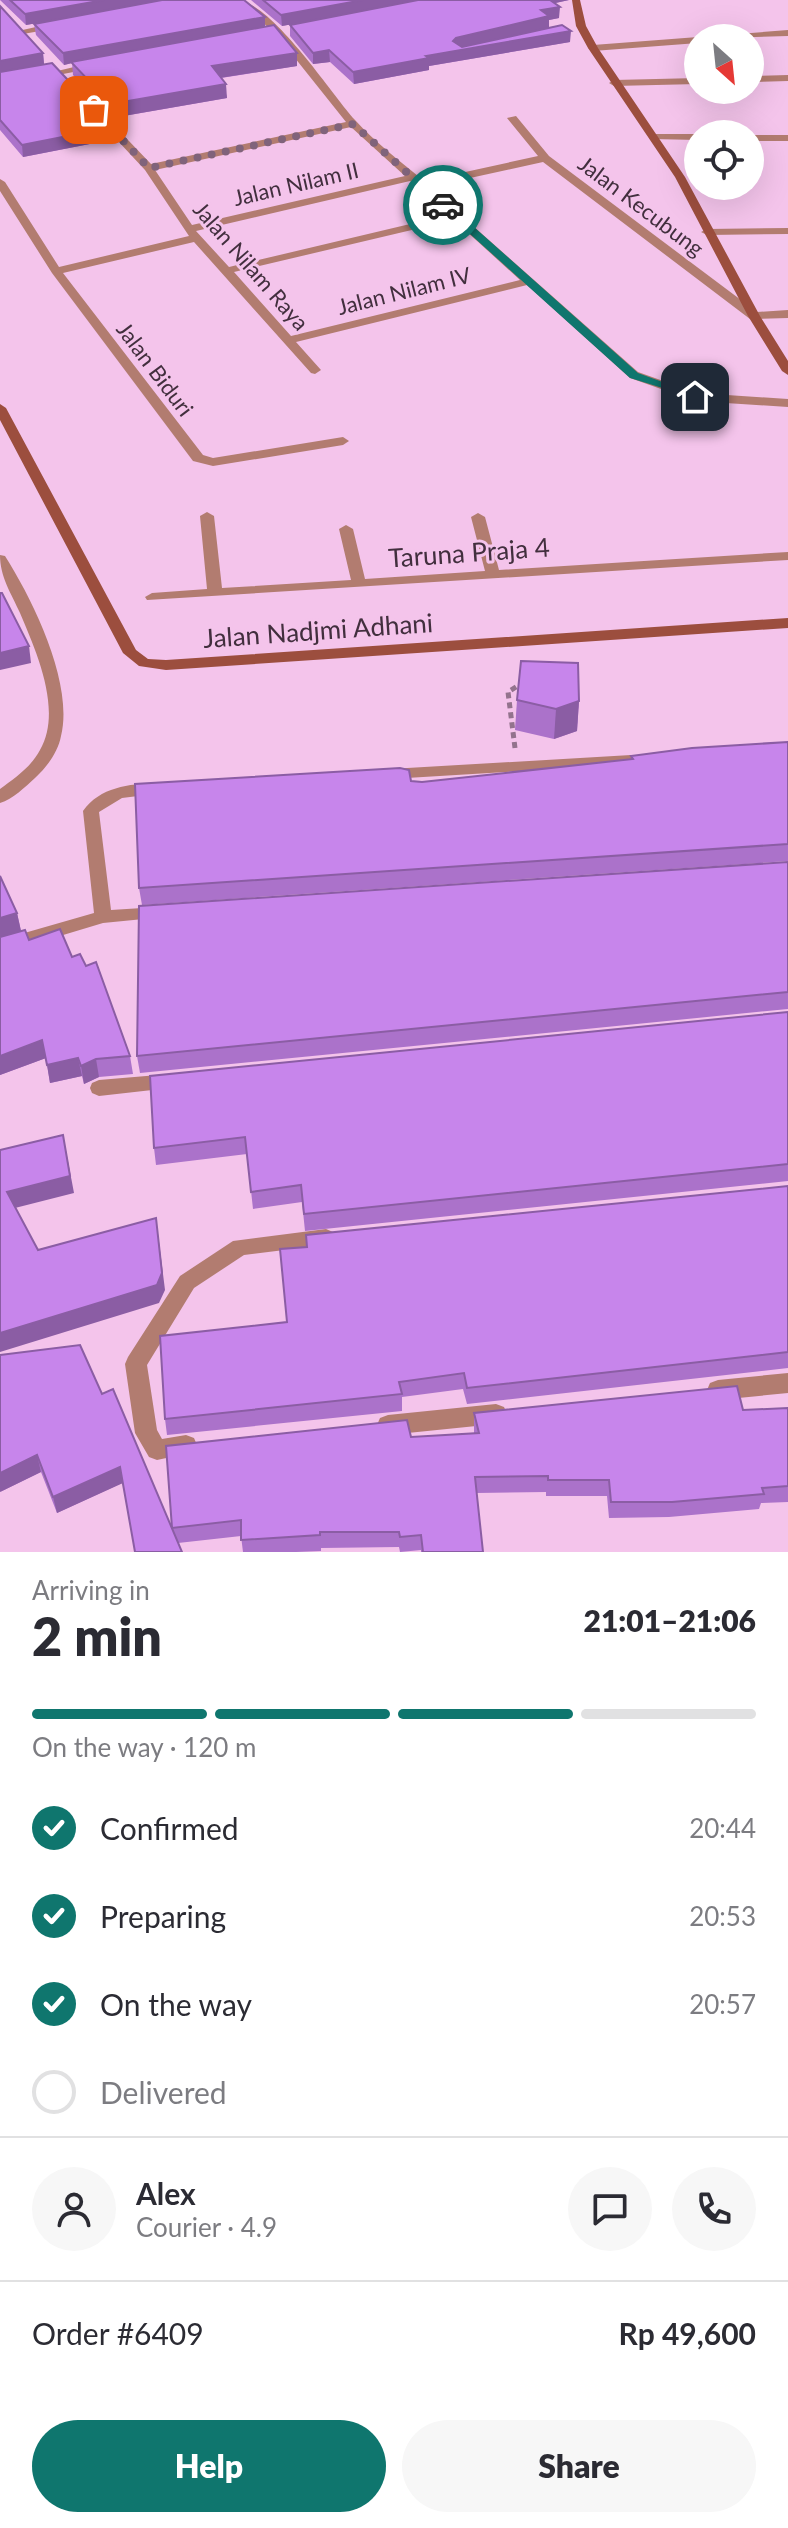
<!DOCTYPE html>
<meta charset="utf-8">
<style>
:root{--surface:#fff;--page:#f7f7f7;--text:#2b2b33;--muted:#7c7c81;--line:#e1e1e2;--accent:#0f766e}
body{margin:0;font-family:Lato,sans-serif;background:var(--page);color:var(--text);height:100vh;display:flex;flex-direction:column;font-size:30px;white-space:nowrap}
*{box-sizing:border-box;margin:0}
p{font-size:26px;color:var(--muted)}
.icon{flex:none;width:44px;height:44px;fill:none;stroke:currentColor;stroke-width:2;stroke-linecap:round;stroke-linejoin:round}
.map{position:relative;height:1552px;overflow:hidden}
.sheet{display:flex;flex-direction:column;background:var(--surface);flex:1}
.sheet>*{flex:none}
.needle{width:52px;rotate:153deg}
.buttons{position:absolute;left:684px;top:24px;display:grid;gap:16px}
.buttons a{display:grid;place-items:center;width:80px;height:80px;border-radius:50%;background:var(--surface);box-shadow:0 8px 32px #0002;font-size:40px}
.pin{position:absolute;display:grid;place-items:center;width:68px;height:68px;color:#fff;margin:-34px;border-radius:16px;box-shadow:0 4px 12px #0006}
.courier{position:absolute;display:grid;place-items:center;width:80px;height:80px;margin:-40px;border:6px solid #0f766e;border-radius:50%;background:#fff;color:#222;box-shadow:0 2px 10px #0007}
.head em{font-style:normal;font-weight:800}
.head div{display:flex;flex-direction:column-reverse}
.head{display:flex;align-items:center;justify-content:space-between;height:136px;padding:0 32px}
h1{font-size:52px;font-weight:800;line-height:60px}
.bar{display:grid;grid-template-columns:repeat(4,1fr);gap:12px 8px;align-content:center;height:96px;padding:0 32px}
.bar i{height:10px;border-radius:6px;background:var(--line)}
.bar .selected{background:var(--accent)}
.bar p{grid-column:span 4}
.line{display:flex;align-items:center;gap:20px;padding:0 32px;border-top:2px solid var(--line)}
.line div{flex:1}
.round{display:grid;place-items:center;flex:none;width:84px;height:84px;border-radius:42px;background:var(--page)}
ol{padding:0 32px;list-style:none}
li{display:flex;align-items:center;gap:24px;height:88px}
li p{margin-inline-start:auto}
li .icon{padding:8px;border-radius:50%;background:var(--accent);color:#fff;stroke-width:4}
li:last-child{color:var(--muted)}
li i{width:44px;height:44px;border:4px solid var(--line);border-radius:50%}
.action{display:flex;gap:16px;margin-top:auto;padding:16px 32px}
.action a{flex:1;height:92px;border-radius:48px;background:var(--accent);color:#fff;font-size:32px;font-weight:800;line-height:92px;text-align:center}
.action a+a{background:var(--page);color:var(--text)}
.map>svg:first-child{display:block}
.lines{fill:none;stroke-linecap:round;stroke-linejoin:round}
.path{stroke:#93738d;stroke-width:5;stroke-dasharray:6 4;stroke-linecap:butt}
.minor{fill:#b27c70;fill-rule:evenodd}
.secondary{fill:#9c4e3e;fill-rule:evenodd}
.wall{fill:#ab72ca}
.shaded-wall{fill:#8b5da4}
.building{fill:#c785eb;stroke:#8b5da4;stroke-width:2}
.route{fill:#0f766e}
.done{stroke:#80637b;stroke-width:8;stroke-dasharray:0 14.4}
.labels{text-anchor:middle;stroke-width:6;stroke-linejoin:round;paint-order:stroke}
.far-street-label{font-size:22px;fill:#422f3e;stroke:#f4c4eb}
.street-label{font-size:26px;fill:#422f3e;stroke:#f4c4eb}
</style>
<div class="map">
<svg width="788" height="1552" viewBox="0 0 788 1552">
<rect width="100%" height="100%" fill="#f4c4eb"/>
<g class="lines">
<polyline class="path" points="515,748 508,692 524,682"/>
<g class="minor">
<path d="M236 0C270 0 331 93 355 120 375 142 401 162 424 181L538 156 507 118 516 116 549 156 757 312 788 310V318L750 319 543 162 429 187 638 372 697 393 788 399V407L695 401 630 378 527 285 296 342 321 370 315 374 311 373 194 242 63 273 203 455 213 458 343 437 349 441 343 445 213 466 193 461 52 273 0 191V179L5 182 59 267 189 236 145 170 76 96V92H82L151 164 346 122 275 33ZM351 127 405 176 192 225 155 170ZM410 181 448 215 229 267 196 231ZM454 220 520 280 291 336 234 272Z"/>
<polygon points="54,23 57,24 57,28 23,34 18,31"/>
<polygon points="788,30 788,36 721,38 726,35"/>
<polygon points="698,37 701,38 698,38 698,43 593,51 588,48 593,45"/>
<polygon points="91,63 96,66 94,68 58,75 53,72"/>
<polygon points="788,75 788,81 750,82 750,76"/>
<polygon points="698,78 698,84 614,86 609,83 614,80"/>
<polygon points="656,134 698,134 698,140 652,139 651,137"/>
<rect x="750" y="135" width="38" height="6"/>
<polygon points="788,228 788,234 707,235 701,232 707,229"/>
<polygon points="207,512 214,516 222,588 351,580 339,529 346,525 353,529 365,579 485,571 471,517 478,513 485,517 499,570 788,552 788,560 147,600 145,597 152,593 207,589 200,516"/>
<path d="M0 555 5 556C33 600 74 684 61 736 58 752 47 767 35 778 25 787 13 799 0 803V789C15 778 31 767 40 750 63 710 36 651 20 613 11 593 0 577 0 555Z"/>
<polygon points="631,755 637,756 639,760 637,764 390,779 382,774 390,769"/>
<path d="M156 783 164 789 162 793 122 798 99 812 111 910 158 907 164 909 167 913 164 917 103 923 0 954V940L94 913 83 811C100 787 129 784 156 783Z"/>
<polygon points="170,1074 177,1076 179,1081 177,1086 170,1088 99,1096 92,1093 90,1088 92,1083 99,1080"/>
<polygon points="326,1229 333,1232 336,1238 333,1244 244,1255 194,1288 147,1365 157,1430 162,1439 186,1435 194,1438 197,1445 194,1452 157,1460 149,1457 135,1433 125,1364 128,1357 180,1276 233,1241"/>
<polygon points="788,1373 788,1393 718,1400 710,1397 707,1390 710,1383 718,1380"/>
<polygon points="496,1404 504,1407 507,1414 504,1421 496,1424 388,1435 380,1432 377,1425 380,1418 388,1415"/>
</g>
<g class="secondary">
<polygon points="572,0 580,0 586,26 598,48 685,177 760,316 788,361 788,375 782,371 748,316 675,177 588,48 576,26"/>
<polygon points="0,404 6,408 136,650 148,659 166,660 788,618 788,628 166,670 139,666 123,653 0,420"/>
</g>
</g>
<g class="wall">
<polygon points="0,0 244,0 265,17 265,27 297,66 221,78 227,98 112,118 73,75 72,63 64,65 36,35 34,24 80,15 26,25"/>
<polygon points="251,0 569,0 555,3 559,18 549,20 549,27 570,42 429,66 429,70 354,84 330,62 313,64 290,36 290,25 342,15 282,26"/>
<polygon points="0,6 43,53 44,64 103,129 105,141 23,157 0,130"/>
<polygon points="517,700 579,701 577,731 554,739 515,730"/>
<polygon points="788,742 788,861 142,905 139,888 411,781 422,782 631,759 631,756"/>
<polygon points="788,862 788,1009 140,1073 137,1056"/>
<polygon points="0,876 17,913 21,931 10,934 29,940 72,957 130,1056 133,1074 99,1077 84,1084 82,1076 50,1083 46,1058 0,1075"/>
<polygon points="788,1012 788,1181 305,1231 302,1202 253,1209 247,1154 156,1165 154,1148"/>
<polygon points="788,1186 788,1368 467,1404 463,1389 402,1397 402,1411 167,1435 165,1419 287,1322 307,1247"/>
<polygon points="102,1394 172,1528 411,1437 474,1433 474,1413 743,1410 788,1408 788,1502 761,1503 759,1509 669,1517 609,1518 607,1496 546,1496 546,1492 476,1493 483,1552 421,1552 421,1550 400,1552 399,1547 321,1548 321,1551 296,1552 243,1552 241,1536 178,1543 122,1483 57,1513 41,1472 0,1492"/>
</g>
<g class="shaded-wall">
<polygon points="104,0 168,0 26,25 25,14"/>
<polygon points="363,0 422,0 282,26 281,15"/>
<polygon points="542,0 569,0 542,6"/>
<polygon points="560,7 559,18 549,20 549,27 571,31 570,42 429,66 429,70 354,84 353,72 453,41 456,38 541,10"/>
<polygon points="265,17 265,28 71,62 72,63 64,65 63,53"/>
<polygon points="329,50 330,62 313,64 313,53"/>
<polygon points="43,53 44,64 0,73 0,61"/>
<polygon points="297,53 297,66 213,79 212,66"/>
<polygon points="226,84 227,98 112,118 111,104"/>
<polygon points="94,108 95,120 85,110"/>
<polygon points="103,129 105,141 23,157 22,145"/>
<polygon points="29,646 31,663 0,670 0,653"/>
<polygon points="579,701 577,731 554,739 556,709"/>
<polygon points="17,913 21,931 0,937 0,918"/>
<polygon points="42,1040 46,1058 0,1075 0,1056"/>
<polygon points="78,1058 82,1076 50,1083 47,1065"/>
<polygon points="96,1059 99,1077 84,1084 81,1066"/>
<polygon points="63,1135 74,1193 11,1209 7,1192"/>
<polygon points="156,1218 165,1290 159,1303 0,1352 0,1333"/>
<polygon points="37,1455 41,1472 0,1492 0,1473"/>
<polygon points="120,1467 123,1483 57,1513 53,1497"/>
</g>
<g class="building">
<polygon points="10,0 104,0 25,14"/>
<polygon points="162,0 244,0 265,17 63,53 34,24"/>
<polygon points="263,0 363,0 281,15"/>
<polygon points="418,0 550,0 560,7 541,10 549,16 456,38 453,41 462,47 562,25 571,31 426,56 429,58 353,72 329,50 313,53 290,25"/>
<polygon points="0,6 43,53 0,61"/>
<polygon points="274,25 297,53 212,66 226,84 111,104 71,62"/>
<polygon points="52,63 94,108 85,110 103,129 22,145 0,120 0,72"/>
<polygon points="0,593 2,593 29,646 0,653"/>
<polygon points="521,661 578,663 579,701 556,709 517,700"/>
<polygon points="788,742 788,844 139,888 135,784 400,768 409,770 411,781 422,782 633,759 631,756 692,748"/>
<polygon points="788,862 788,992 137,1056 139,906"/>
<polygon points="0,876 17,913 0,918"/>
<polygon points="60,929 72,957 80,954 86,966 96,962 130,1056 96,1059 81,1066 78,1058 47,1065 42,1040 0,1056 0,937 25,930 29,940"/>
<polygon points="788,1012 788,1164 304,1214 301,1185 251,1192 245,1137 154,1148 150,1076"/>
<polygon points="63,1135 70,1176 7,1192 38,1250 156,1218 162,1273 157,1285 0,1333 0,1150"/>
<polygon points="788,1186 788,1352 467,1388 464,1373 399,1382 402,1394 165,1419 160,1336 287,1322 280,1249 307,1247 306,1235"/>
<polygon points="80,1345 102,1394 113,1389 182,1552 135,1552 120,1467 53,1497 37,1455 0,1473 0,1355"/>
<polygon points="737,1386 743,1410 788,1408 788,1486 762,1488 764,1494 672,1502 611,1502 609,1480 548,1480 548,1476 475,1477 483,1552 423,1552 421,1535 400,1537 399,1532 320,1532 320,1535 241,1540 241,1520 172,1528 166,1446 407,1420 411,1437 479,1433 474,1413"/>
</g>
<polygon class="route" points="440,203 447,203 638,373 698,395 698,399 630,378 440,207"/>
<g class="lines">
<polyline class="done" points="94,110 149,168 353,124 443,205"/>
</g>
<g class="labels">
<g class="far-street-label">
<text transform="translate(296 184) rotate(-13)" y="8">Jalan Nilam II</text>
<text transform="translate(641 206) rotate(37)" y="8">Jalan Kecubung</text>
<text transform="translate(251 266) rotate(49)" y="8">Jalan Nilam Raya</text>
<text transform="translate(404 291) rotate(-14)" y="8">Jalan Nilam IV</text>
<text transform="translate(155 369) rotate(53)" y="8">Jalan Biduri</text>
</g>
<g class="street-label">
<text transform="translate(469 553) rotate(-4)" y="9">Taruna Praja 4</text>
<text transform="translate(318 631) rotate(-4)" y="9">Jalan Nadjmi Adhani</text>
</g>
</g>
</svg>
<div class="buttons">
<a><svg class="needle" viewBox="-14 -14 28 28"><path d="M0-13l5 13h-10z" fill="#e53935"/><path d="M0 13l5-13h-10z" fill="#7c7c81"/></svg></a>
<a><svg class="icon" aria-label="locate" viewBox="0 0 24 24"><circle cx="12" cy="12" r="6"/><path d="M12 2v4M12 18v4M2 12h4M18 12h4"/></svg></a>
</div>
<div class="pin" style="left:94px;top:110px;background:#ea580c"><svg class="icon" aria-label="bag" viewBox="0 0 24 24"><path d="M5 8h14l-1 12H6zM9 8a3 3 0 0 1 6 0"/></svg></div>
<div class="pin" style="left:695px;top:397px;background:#1f2937"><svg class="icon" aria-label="home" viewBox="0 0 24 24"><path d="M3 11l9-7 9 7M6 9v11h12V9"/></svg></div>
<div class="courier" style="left:443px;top:205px"><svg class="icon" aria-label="car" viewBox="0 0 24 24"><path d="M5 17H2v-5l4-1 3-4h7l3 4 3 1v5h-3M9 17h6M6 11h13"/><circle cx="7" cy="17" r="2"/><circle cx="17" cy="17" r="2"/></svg></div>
</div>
<section class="sheet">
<div class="head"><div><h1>2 min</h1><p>Arriving in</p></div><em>21:01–21:06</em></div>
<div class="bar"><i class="selected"></i><i class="selected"></i><i class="selected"></i><i></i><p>On the way · 120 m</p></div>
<ol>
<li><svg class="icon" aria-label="check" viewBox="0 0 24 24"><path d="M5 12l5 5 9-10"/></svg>Confirmed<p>20:44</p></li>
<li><svg class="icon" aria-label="check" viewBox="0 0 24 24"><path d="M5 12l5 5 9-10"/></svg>Preparing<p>20:53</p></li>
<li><svg class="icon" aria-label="check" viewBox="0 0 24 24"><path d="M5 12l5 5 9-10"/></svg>On the way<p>20:57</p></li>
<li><i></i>Delivered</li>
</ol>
<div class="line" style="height:144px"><a class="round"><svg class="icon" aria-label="person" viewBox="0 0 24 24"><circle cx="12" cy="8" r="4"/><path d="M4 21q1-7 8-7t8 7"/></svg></a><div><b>Alex</b><p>Courier · 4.9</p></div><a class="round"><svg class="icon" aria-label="chat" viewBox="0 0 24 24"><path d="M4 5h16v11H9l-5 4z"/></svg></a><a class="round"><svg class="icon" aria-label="phone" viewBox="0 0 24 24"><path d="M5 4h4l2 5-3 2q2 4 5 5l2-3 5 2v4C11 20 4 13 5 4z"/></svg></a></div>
<div class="line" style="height:104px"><div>Order #6409</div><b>Rp 49,600</b></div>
<div class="action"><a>Help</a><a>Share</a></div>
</section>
